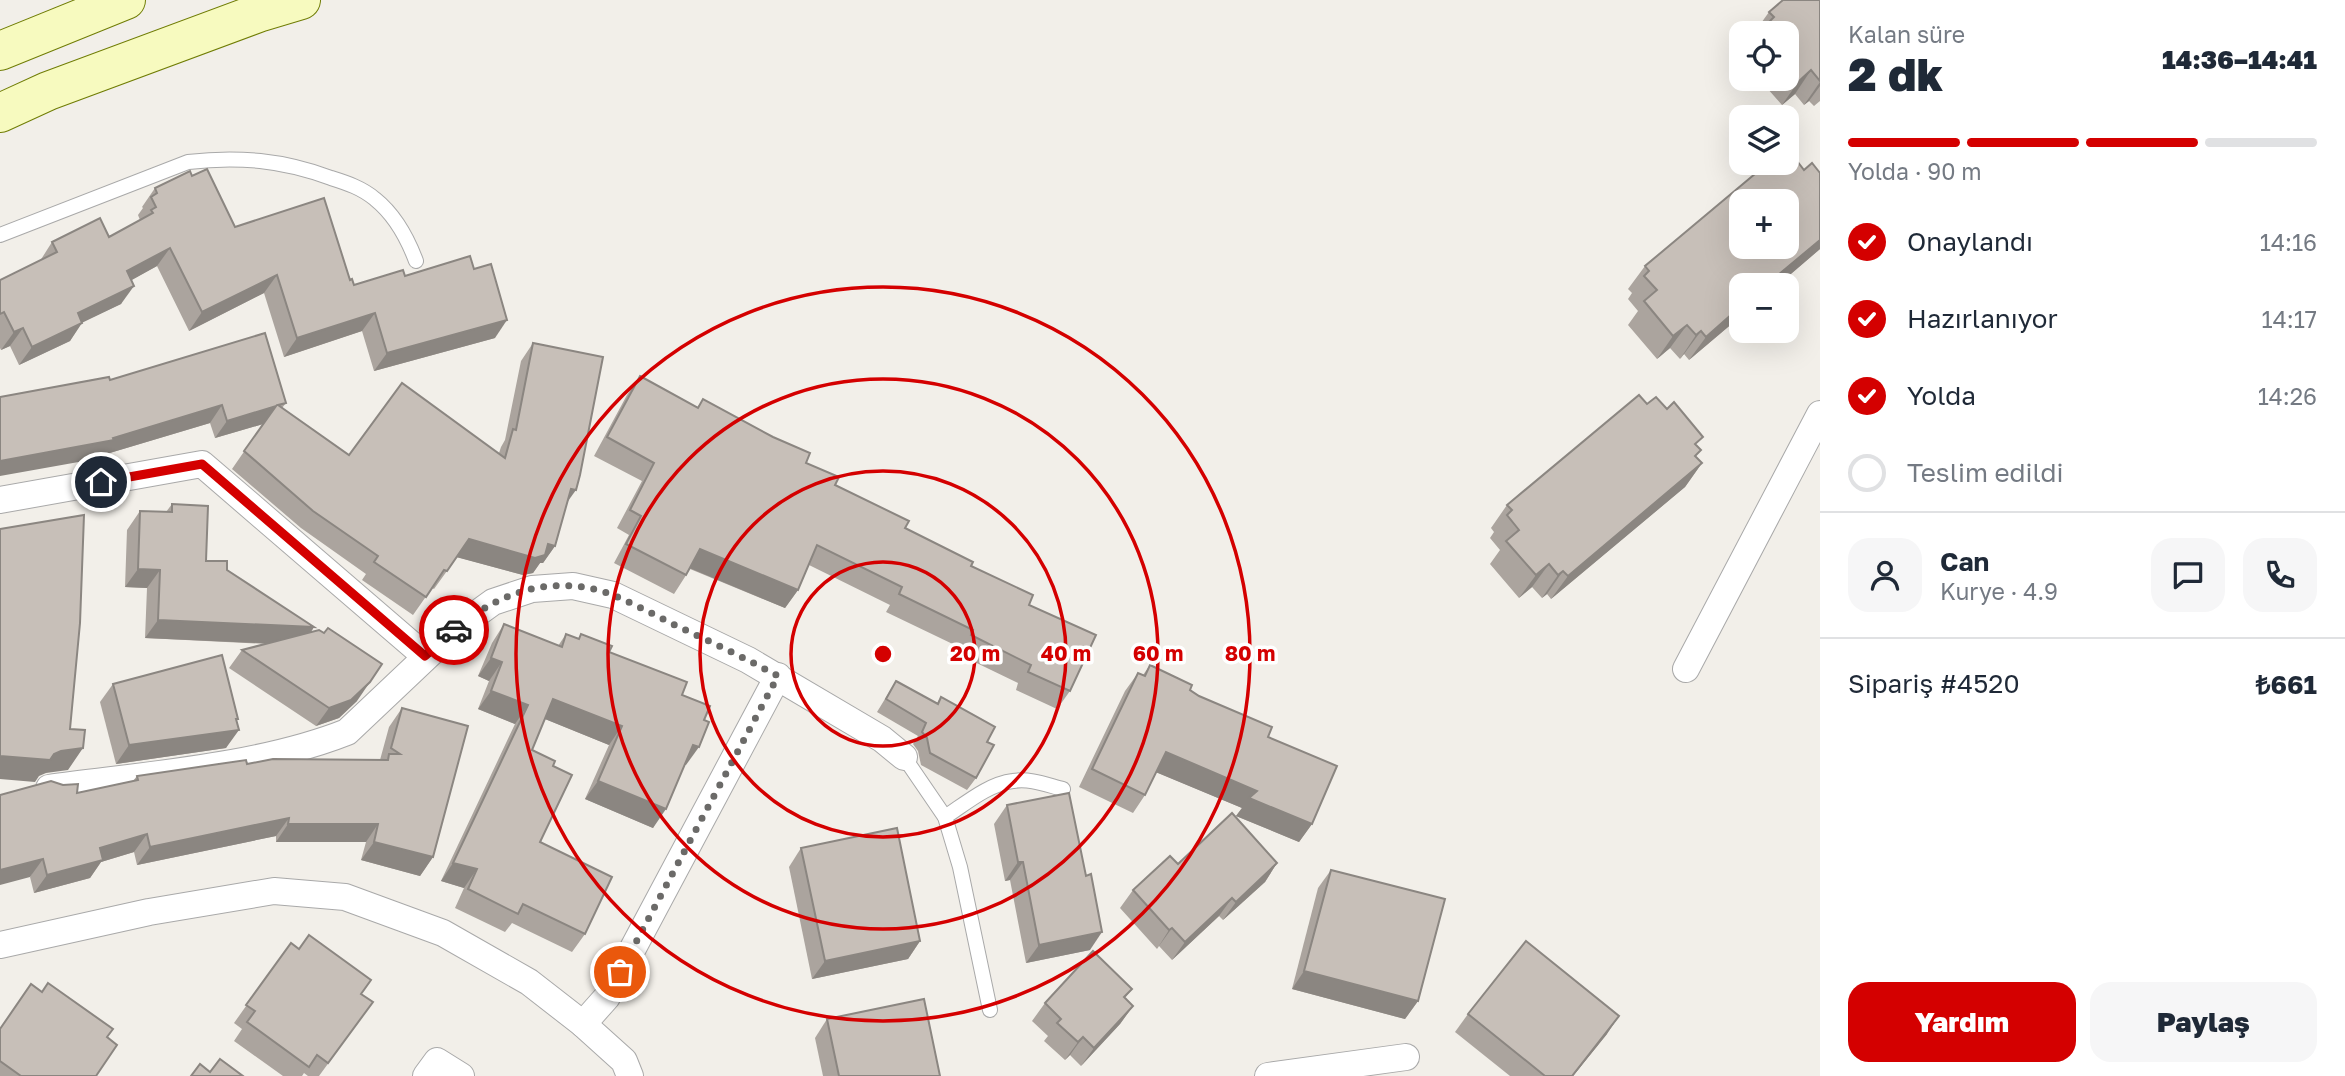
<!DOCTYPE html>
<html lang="tr">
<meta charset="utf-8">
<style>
:root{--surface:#fff;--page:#f6f6f7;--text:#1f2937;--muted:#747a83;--line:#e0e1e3;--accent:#d40000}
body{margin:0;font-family:"Golos Text",sans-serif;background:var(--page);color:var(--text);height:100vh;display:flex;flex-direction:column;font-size:26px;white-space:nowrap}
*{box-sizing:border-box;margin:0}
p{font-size:23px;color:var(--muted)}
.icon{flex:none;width:38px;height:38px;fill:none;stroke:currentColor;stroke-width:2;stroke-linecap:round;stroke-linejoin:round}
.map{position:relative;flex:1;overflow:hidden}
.details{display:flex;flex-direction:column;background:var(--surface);width:525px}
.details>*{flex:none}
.tools{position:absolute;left:1729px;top:21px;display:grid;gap:14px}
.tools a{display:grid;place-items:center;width:70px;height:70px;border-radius:14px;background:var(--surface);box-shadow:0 7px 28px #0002;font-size:35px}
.pin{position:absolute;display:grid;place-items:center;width:60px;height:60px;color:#fff;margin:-30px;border:4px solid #fff;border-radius:50%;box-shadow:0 2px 7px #0007}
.courier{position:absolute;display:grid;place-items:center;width:70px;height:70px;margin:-35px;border:5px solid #d40000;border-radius:50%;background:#fff;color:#222;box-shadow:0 2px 9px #0007}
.summary em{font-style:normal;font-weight:800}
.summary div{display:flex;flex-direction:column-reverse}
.summary{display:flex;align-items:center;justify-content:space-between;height:119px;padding:0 28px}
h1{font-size:46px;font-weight:800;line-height:52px}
.bar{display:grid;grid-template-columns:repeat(4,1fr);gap:10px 7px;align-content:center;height:84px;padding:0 28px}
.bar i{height:9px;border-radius:5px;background:var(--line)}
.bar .current{background:var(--accent)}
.bar p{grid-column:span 4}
.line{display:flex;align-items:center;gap:18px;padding:0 28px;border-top:2px solid var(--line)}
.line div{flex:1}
.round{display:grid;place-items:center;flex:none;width:74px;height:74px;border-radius:21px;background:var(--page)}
ol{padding:0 28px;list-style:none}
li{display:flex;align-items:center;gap:21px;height:77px}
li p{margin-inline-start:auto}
li .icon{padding:7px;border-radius:50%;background:var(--accent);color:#fff;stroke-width:4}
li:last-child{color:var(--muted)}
li i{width:38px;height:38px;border:4px solid var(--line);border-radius:50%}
.cta{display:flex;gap:14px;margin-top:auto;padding:14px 28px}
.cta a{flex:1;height:80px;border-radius:21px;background:var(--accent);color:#fff;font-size:28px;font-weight:800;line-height:80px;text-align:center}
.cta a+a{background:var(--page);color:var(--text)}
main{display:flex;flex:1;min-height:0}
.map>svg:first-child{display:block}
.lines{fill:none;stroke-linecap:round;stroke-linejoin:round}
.lane-casing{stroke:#a9a9a9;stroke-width:16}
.street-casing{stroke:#a9a9a9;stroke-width:28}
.secondary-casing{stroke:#707d05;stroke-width:40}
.lane{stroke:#fff;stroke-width:14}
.street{stroke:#fff;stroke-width:26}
.secondary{stroke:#f7fabf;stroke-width:38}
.wall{fill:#aba49e}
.shaded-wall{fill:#8b8681}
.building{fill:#c7bfb8;stroke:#8b8681;stroke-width:2;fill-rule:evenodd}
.done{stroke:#6b6a68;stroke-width:7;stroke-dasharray:0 12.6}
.route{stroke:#d40000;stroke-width:9}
.ring{fill:none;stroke:#d40000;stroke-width:3.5}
.centre{fill:#d40000;stroke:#fff;stroke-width:3.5}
.ring-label{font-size:21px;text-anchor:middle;font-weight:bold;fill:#d40000;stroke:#fff;stroke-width:7;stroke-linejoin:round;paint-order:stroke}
</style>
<main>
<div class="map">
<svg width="1820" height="1076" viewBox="0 0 1820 1076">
<rect width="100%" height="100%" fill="#f2efe9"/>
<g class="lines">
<defs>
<g id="lane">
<path d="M0 235 188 162C238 156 283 160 331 178 347 183 362 188 375 199 395 215 407 237 416 261"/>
<polyline points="904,757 945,817 960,867 990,1010"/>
<path d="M945 817C965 804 988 784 1013 781 1030 778 1047 785 1063 789"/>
</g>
<g id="street">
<polyline points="0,500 202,464 425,656"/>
<polyline points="1686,669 1820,414"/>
<path d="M49 788C143 775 259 767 347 732L457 628 493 602 532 589 573 586 613 595 748 660 882 739 904 757"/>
<polyline points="0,945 149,912 274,891 345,897 443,933 529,982 583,1024 624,1061 630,1076"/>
<polyline points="583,1024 607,997 778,676"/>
<polyline points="426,1076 437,1061 461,1076"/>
<polyline points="1268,1076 1406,1057"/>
</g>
<g id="secondary">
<polyline points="0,51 126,0"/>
<polyline points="0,113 48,91 261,12 301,0"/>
</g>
</defs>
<use href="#lane" class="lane-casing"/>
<use href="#street" class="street-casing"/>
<use href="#secondary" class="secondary-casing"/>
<use href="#lane" class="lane"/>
<use href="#street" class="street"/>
<use href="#secondary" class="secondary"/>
</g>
<g class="wall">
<polygon points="1820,0 1820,101 1814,106 1809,101 1804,105 1795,94 1782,105 1759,79 1787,79 1787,33 1754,33 1769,12"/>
<polygon points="1785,165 1820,173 1820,249 1778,285 1741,285 1741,316 1689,360 1684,354 1680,359 1670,348 1657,359 1628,325 1638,311 1628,299 1632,293 1628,289 1645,266"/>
<polygon points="192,176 235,227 350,280 354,285 405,276 495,338 374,371 362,331 284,357 264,293 189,331 157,266 131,280 121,304 82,322 70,341 19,365 10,346 1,350 0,348 0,280 40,261 52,242 109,237 140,220 138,215 143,208 142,207 155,188"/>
<polygon points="533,343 567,503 555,546 543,563 540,563 533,573 523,575 457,557 434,589 432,588 413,615 362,580 366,574 301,528 232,469 263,424 215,438 210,423 103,455 101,458 110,380 286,403 282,408 349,455 499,453 501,447 505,440 521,361"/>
<polygon points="640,376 697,408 703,399 806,463 835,485 905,528 971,566 1029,605 1070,691 1057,709 1016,690 1018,683 958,654 961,648 886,612 890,605 809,565 798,590 785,608 690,569 674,594 614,563 629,535 617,528 642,481 594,456 627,395"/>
<polygon points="1647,404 1697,446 1696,457 1702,463 1685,487 1551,599 1547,594 1542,598 1532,587 1519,598 1490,564 1500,550 1490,538 1494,532 1491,528 1507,505"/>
<polygon points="172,504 206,561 227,570 314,627 311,632 357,701 339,718 316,726 229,668 242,650 267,644 145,638 147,588 125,587 127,530 140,511 166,512"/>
<polygon points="504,624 558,646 566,634 578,639 581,634 609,652 682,695 686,765 685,765 653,828 585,799 609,745 545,719 532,750 553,766 540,842 585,934 572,952 512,923 505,932 455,908 464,888 441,881 515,724 478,709 489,681 478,676 492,643"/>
<polygon points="1150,665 1190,690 1268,737 1312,824 1299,842 1236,816 1242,808 1156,772 1145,795 1133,813 1079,787 1125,691 1138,673 1143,675"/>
<polygon points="896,681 937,703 941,697 987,742 976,778 967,790 921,765 918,751 913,744 918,736 877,712"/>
<polygon points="113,684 236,721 226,748 116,764 100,702"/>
<polygon points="402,708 433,857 420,876 361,860 366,842 276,842 276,836 137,865 134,852 101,862 90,878 34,893 30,877 77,793 133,781 137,776 247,764 380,760 389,727"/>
<polygon points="1007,805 1090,950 1026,963 1010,880 1005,881 994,824"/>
<polygon points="801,848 920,941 908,959 812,979 789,867"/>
<polygon points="1277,863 1265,882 1223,920 1219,916 1172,960 1159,946 1157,949 1120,908 1133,890 1178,864"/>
<polygon points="1331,870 1418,1001 1405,1019 1292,989 1318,888"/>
<polygon points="291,943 373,1002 319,1076 308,1076 304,1073 302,1076 283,1076 234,1041 242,1029 234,1023"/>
<polygon points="1132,989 1125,998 1133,1006 1120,1024 1081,1066 1070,1055 1065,1060 1044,1041 1048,1036 1032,1021 1045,1003"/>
<polygon points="1468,1014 1607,1034 1573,1076 1510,1076 1455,1032"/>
<polygon points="827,1019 940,1076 823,1076 815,1038"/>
<polygon points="0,1029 107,1037 96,1076 0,1076"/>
</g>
<g class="shaded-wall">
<polygon points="1811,70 1795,94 1782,105 1798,82"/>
<polygon points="1820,82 1820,86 1809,101 1804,105"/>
<polygon points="1820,240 1820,249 1778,285 1766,285"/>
<polygon points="170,248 157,266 114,290 127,271"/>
<polygon points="277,275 264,293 189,331 202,312"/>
<polygon points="134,286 121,304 65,331 78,313"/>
<polygon points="1741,306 1741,316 1689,360 1706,337"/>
<polygon points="375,313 362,331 284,357 297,338"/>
<polygon points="507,320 495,338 374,371 387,353"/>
<polygon points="82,323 70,341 19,365 32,347"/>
<polygon points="1687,325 1670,348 1657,359 1673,336"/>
<polygon points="23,328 10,346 1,350 14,332"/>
<polygon points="1701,331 1684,354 1680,359 1696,335"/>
<polygon points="222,405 210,423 103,455 101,458 0,476 0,461 113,438"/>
<polygon points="276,406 263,424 215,438 227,421"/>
<polygon points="1702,463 1685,487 1551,599 1568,576"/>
<polygon points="571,489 576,490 563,508"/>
<polygon points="469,539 548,544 555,546 543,563 540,563 533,573 523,575 456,557"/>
<polygon points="700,549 798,590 785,608 687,567"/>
<polygon points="1549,564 1532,587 1519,598 1536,575"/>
<polygon points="138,569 160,570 147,588 125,587"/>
<polygon points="1563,571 1547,594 1542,598 1558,575"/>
<polygon points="158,620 314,627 302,645 145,638"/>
<polygon points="491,658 502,662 489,681 478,676"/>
<polygon points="370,682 357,701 339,718 316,726 329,708"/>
<polygon points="491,691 528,705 515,724 478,709"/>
<polygon points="553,699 622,726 609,745 540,717"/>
<polygon points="238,719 229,731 239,730 226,748 116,764 129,745"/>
<polygon points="693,745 699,747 686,765 681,763"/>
<polygon points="83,748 68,770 46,773 39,776 35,782 0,779 0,756 54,754 61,751"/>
<polygon points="1166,752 1257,791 1312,824 1299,842 1236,816 1242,808 1153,771"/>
<polygon points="598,781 666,809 653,828 585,799"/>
<polygon points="289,818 276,836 137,865 150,847"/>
<polygon points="288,824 378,824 366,842 276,842"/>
<polygon points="147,834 134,852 101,862 90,878 34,893 47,875 100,848"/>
<polygon points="374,842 433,857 420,876 361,860"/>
<polygon points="43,859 30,877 0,885 0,870"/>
<polygon points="1018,862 1023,862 1010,880 1005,881"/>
<polygon points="453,863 477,869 464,888 441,881"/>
<polygon points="1277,863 1265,882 1223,920 1236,902"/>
<polygon points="1232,898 1219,916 1172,960 1185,942"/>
<polygon points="1172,928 1159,946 1157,949 1169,930"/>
<polygon points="1102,932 1090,950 1026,963 1039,945"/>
<polygon points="920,941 908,959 812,979 825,961"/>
<polygon points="1304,971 1418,1001 1405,1019 1292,989"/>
<polygon points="1133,1006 1120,1024 1081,1066 1094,1048"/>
<polygon points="1619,1016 1607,1034 1573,1076 1572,1076"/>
<polygon points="1083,1037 1070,1055 1065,1060 1078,1042"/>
</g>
<g class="building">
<polygon points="1783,0 1820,0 1820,81 1811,70 1798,82 1787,69 1787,33 1779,33 1769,22 1774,17 1769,12"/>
<path d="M1794 157 1804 170 1812 163 1820 173V240L1766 285H1741V306L1706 337 1701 331 1696 335 1687 325 1673 336 1644 301 1657 290 1644 276 1649 271 1645 266 1768 163H1783L1785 165ZM1741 201H1787V247H1741Z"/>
<polygon points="207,169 235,227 324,198 350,280 352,279 354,285 403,270 405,276 470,256 474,269 491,264 507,320 387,353 375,313 297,338 277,275 202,312 170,248 127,271 134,286 78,313 82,323 32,347 23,328 14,332 4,312 0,314 0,280 57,252 52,242 100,218 109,237 153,213 151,210 156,207 151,197 157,193 155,188 190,171 192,176"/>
<polygon points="265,333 286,403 278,405 349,455 402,383 505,458 513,429 516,430 533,343 603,357 580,475 576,490 571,489 555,546 548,544 545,555 535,558 469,539 447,571 444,570 426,597 374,562 378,556 313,511 244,451 276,406 227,421 222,405 113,438 114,440 0,461 0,397 109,377 110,380"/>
<polygon points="640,376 698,408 703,399 773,437 810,453 806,463 839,477 835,485 909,521 905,528 973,562 971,566 1033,595 1029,605 1096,635 1070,691 1028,672 1031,665 971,635 973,630 899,594 902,587 817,545 798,590 700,549 686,575 626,544 641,516 630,510 654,463 607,437"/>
<polygon points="1639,395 1647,404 1656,397 1667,409 1674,402 1703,437 1695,444 1701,450 1695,456 1702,463 1568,576 1563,571 1558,575 1549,564 1536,575 1506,541 1519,530 1507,515 1512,510 1507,505"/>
<polygon points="172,504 208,506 206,561 227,561 227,570 314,627 158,620 160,570 138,569 140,511 172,512"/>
<polygon points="84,515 80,623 70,729 85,730 83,748 61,751 54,754 50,760 0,756 0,529"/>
<polygon points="504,624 562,647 566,634 579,639 581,634 612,646 609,652 687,682 682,695 710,706 704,720 709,722 699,747 693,745 666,809 598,781 622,726 553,699 532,750 555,761 553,766 572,775 540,842 612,877 585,934 523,904 518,914 468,889 477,869 453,863 528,705 491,691 502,662 491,658"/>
<polygon points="328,628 382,664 370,682 351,700 329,708 242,650 319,630 324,633"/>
<polygon points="222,655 238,719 236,719 239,730 129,745 113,684"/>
<polygon points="1150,665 1192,685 1190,690 1199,696 1272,727 1268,737 1337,766 1312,824 1249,798 1257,791 1166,752 1145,795 1092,769 1138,673 1145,676"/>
<polygon points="896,681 938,704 941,697 995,727 987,742 994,745 976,778 930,753 927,738 922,732 926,723 886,699"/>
<polygon points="402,708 468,726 433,857 374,842 378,824 288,824 289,818 150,847 147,834 100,848 103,860 47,875 43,859 0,870 0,795 51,781 63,785 78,784 77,793 138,780 137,776 246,760 247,764 273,759 388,760 389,754 400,754 391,748"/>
<polygon points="1069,793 1086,876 1091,874 1102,932 1039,945 1023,862 1018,862 1007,805"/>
<polygon points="1232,813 1277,863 1236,902 1232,898 1185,942 1172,928 1169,930 1133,890 1170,856 1178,864"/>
<polygon points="897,828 920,941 825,961 801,848"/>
<polygon points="1331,870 1445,899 1418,1001 1304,971"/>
<polygon points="309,935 371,980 361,994 373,1002 328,1063 317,1055 309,1067 247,1022 255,1011 246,1005 291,943 299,949"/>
<polygon points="1526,941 1619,1016 1572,1076 1545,1076 1468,1014"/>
<polygon points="1093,951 1132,989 1124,997 1133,1006 1094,1048 1083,1037 1078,1042 1057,1023 1061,1019 1045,1003"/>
<polygon points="48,983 113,1029 107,1037 117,1045 96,1076 21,1076 0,1061 0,1029 31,984 42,992"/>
<polygon points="924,999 940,1076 839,1076 827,1019"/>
<polygon points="220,1059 243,1076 191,1076 200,1064 210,1072"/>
</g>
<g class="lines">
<path class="done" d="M454 630C500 591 555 573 613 595 635 604 656 616 677 626 711 642 745 658 778 676L620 972"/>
<polyline class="route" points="101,482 202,464 425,656 454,630"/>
</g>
<g class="ring">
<circle cx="883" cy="654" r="92"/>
<circle cx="883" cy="654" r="183"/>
<circle cx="883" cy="654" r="275"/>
<circle cx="883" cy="654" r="367"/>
</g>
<circle cx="883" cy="654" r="10" class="centre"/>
<g class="ring-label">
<text x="975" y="661">20 m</text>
<text x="1066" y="661">40 m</text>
<text x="1158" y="661">60 m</text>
<text x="1250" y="661">80 m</text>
</g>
</svg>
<div class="tools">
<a><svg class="icon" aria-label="locate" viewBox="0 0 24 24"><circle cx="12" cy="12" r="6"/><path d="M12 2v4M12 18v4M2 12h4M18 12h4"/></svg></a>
<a><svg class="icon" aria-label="layers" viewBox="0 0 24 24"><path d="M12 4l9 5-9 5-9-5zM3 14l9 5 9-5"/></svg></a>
<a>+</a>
<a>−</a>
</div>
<div class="pin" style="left:620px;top:972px;background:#ea580c"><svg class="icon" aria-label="bag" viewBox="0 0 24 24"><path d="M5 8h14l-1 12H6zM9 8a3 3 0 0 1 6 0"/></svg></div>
<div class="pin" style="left:101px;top:482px;background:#1f2937"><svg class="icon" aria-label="home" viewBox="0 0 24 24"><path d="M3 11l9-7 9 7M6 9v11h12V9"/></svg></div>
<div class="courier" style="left:454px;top:630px"><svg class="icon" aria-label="car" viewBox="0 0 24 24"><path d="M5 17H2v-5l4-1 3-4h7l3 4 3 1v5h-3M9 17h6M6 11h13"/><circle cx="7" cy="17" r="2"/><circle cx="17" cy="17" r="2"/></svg></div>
</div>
<section class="details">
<div class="summary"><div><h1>2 dk</h1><p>Kalan süre</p></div><em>14:36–14:41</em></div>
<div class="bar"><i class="current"></i><i class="current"></i><i class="current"></i><i></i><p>Yolda · 90 m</p></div>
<ol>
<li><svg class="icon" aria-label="check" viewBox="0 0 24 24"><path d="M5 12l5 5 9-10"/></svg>Onaylandı<p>14:16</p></li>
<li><svg class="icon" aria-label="check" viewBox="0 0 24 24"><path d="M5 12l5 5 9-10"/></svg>Hazırlanıyor<p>14:17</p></li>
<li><svg class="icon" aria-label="check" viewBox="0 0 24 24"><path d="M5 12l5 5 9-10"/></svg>Yolda<p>14:26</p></li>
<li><i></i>Teslim edildi</li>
</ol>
<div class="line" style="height:126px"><a class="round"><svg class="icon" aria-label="person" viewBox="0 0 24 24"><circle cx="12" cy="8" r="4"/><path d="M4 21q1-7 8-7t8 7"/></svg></a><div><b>Can</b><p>Kurye · 4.9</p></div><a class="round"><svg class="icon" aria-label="chat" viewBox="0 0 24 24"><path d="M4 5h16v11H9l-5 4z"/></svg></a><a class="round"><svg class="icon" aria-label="phone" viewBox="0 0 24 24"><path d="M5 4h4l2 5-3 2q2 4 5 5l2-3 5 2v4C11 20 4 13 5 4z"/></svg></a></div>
<div class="line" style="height:91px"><div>Sipariş #4520</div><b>₺661</b></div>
<div class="cta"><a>Yardım</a><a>Paylaş</a></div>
</section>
</main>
